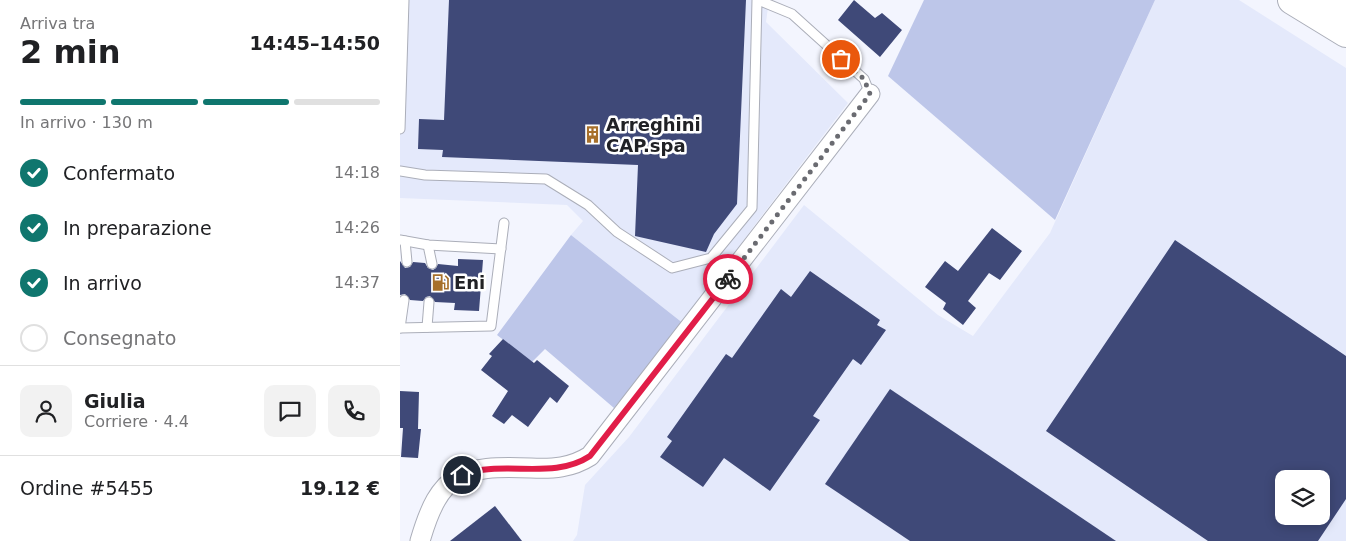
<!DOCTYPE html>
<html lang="it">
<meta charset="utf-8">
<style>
:root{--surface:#fff;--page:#f2f2f2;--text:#202124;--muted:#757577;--line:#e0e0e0;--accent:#0f766e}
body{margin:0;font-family:"DejaVu Sans",sans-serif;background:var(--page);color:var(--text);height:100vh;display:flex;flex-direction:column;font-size:19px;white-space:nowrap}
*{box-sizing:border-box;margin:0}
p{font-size:16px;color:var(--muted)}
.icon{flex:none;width:28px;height:28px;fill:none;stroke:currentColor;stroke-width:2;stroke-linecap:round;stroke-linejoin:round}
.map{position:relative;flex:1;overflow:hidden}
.panel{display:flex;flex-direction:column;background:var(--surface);width:400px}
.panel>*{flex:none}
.tools{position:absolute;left:875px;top:470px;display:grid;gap:10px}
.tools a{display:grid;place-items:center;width:55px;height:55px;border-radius:10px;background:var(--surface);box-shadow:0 2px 12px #0003;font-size:25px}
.pin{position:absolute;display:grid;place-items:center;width:42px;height:42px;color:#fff;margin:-21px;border:2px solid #fff;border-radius:50%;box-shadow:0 1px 5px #0007}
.courier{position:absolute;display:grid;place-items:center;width:50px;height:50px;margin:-25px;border:4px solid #e11d48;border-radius:50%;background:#fff;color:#222;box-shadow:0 1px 6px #0007}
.headline em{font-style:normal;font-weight:700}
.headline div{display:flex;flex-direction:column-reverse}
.headline{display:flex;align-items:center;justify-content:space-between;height:85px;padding:0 20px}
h1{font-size:32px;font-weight:700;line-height:38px}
.bar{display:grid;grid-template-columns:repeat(4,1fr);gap:8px 5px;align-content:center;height:60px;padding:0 20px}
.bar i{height:6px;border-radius:4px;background:var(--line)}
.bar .current{background:var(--accent)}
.bar p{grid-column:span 4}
.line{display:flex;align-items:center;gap:12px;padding:0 20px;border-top:1px solid var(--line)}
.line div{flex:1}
.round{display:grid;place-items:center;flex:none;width:52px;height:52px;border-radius:10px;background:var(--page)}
ol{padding:0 20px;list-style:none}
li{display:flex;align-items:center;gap:15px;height:55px}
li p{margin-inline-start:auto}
li .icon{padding:5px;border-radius:50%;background:var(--accent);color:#fff;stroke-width:4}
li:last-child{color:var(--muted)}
li i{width:28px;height:28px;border:2px solid var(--line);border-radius:50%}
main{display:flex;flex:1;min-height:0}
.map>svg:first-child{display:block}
.built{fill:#e4e9fb;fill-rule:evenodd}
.green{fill:#bdc6e9}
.building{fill:#3f4978;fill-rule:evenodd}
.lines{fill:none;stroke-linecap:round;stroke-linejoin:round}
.service-casing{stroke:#abaeb9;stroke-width:11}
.minor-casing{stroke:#abaeb9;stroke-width:21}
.motorway-casing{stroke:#abaeb9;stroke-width:30}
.service{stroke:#fff;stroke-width:9}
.minor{stroke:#fff;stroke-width:19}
.motorway{stroke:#fff;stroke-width:28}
.done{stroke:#6a6b71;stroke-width:5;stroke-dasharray:0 9}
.route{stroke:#e11d48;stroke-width:6}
.labels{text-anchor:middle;stroke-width:5;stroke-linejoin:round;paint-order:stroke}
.poi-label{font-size:18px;font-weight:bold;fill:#202125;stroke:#fff;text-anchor:start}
</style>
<main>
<section class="panel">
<div class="headline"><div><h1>2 min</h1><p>Arriva tra</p></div><em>14:45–14:50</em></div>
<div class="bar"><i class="current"></i><i class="current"></i><i class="current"></i><i></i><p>In arrivo · 130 m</p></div>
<ol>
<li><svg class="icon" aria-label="check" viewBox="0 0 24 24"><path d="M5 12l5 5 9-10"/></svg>Confermato<p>14:18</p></li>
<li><svg class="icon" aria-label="check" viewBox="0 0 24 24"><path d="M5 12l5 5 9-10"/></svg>In preparazione<p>14:26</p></li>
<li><svg class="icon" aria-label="check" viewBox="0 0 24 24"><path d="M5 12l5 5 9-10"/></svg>In arrivo<p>14:37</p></li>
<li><i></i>Consegnato</li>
</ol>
<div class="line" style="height:90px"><a class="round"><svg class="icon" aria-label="person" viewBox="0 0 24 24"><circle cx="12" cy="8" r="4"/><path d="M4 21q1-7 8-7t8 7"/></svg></a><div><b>Giulia</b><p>Corriere · 4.4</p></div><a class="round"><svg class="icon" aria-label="chat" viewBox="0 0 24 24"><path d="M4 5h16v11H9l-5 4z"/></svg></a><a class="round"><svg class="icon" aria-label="phone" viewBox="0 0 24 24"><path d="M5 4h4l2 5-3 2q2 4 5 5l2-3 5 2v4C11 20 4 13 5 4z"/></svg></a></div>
<div class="line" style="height:65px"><div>Ordine #5455</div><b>19.12 €</b></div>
</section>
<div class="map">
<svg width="946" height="541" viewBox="0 0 946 541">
<rect width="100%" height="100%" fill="#f3f5fe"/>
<g class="built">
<polygon points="0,0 369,0 366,22 448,103 354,226 284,324 171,235 183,221 167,205 0,198"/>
<path d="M755 0H839L946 68V541H173L177 535 185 485 229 437 404 205 538 315 573 336 650 233ZM884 479H921V516H884Z"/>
</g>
<g class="green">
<polygon points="524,0 755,0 655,220 488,76"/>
<polygon points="171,235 284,324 214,408 145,349 132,362 97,335"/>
</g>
<g class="building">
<polygon points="49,0 346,0 337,204 314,234 306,252 235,236 238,165 42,157 43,150 18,149 19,119 44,120"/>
<polygon points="454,0 475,18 482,13 502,30 480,57 438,20"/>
<polygon points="592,228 622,251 600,280 589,273 568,301 576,308 563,325 543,309 546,303 525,287 545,261 558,271"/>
<path d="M775 240 946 356V499L918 541H808L646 431ZM884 479H921V516H884Z"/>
<polygon points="58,259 83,260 79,311 54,310 55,303 35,302 30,296 26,297 23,301 10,300 5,294 0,295 0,261 5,268 10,267 13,262 25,263 28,268 33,270 36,268 38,264 58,266"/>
<polygon points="410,271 480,320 477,325 486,330 461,365 453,359 413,416 420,420 370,491 324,458 303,487 260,457 272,441 267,437 326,354 332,358 381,289 391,297"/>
<polygon points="103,339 134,363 137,360 169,386 157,403 150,397 128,427 112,415 104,424 92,416 108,391 81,370 92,356 89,354"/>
<polygon points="490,389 716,541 510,541 425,484"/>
<polygon points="0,391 19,392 18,429 21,429 18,458 1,457 3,428 0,428"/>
<polygon points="95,506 122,541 50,541"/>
</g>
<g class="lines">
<defs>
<g id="service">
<polyline points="358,0 392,14 464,79 470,94"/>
<polyline points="0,129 4,0"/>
<polyline points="0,171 25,175 146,179 188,205 217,232 272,268 311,258 352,208 357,0"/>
<polyline points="0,240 28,245 101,249"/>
<polyline points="5,241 7,262"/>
<polyline points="28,245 32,264"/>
<polyline points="27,327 29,302"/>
<polyline points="0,328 91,326 104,223"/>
<polyline points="0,328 4,300"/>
</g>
<path id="minor" d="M20 541C40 472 61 465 131 468 153 469 171 468 190 456L470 94"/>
<g id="motorway">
<polyline points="892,0 946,33"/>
<polyline points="931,0 946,8"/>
</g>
</defs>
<use href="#service" class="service-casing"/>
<use href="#minor" class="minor-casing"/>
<use href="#motorway" class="motorway-casing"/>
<use href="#service" class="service"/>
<use href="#minor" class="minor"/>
<use href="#motorway" class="motorway"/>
</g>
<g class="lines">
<polyline class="done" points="328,279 470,94 464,79 441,59"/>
<path class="route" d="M62 475C104 459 152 481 190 456L328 279"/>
</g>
<defs>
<symbol id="building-bare" viewBox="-9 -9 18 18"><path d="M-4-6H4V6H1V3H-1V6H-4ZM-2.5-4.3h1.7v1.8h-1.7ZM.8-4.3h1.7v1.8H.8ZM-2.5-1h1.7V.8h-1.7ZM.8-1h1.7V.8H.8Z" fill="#a7702b" stroke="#fff" stroke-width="2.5" paint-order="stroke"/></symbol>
<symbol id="fuel-bare" viewBox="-9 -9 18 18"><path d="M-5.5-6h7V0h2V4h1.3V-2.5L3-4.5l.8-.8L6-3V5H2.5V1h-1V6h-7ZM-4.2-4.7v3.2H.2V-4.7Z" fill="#a7702b" stroke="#fff" stroke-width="2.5" paint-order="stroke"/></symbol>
</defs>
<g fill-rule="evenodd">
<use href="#building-bare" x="180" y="122" width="25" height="25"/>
<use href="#fuel-bare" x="28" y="270" width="25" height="25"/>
</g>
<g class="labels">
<g class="poi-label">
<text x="206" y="131">Arreghini<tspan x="206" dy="21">CAP.spa</tspan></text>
<text x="54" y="289">Eni</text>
</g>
</g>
</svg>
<div class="tools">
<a><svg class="icon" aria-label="layers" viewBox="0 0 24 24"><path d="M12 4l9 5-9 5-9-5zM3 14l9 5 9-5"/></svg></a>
</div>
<div class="pin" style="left:441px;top:59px;background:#ea580c"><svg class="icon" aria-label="bag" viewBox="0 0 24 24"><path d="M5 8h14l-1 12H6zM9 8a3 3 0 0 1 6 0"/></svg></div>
<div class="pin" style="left:62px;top:475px;background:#1f2937"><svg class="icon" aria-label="home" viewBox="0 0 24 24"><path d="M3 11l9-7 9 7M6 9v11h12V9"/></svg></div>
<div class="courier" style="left:328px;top:279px"><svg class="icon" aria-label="bike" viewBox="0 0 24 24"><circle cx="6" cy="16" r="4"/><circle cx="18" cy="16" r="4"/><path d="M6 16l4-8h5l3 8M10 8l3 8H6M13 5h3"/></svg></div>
</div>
</main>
